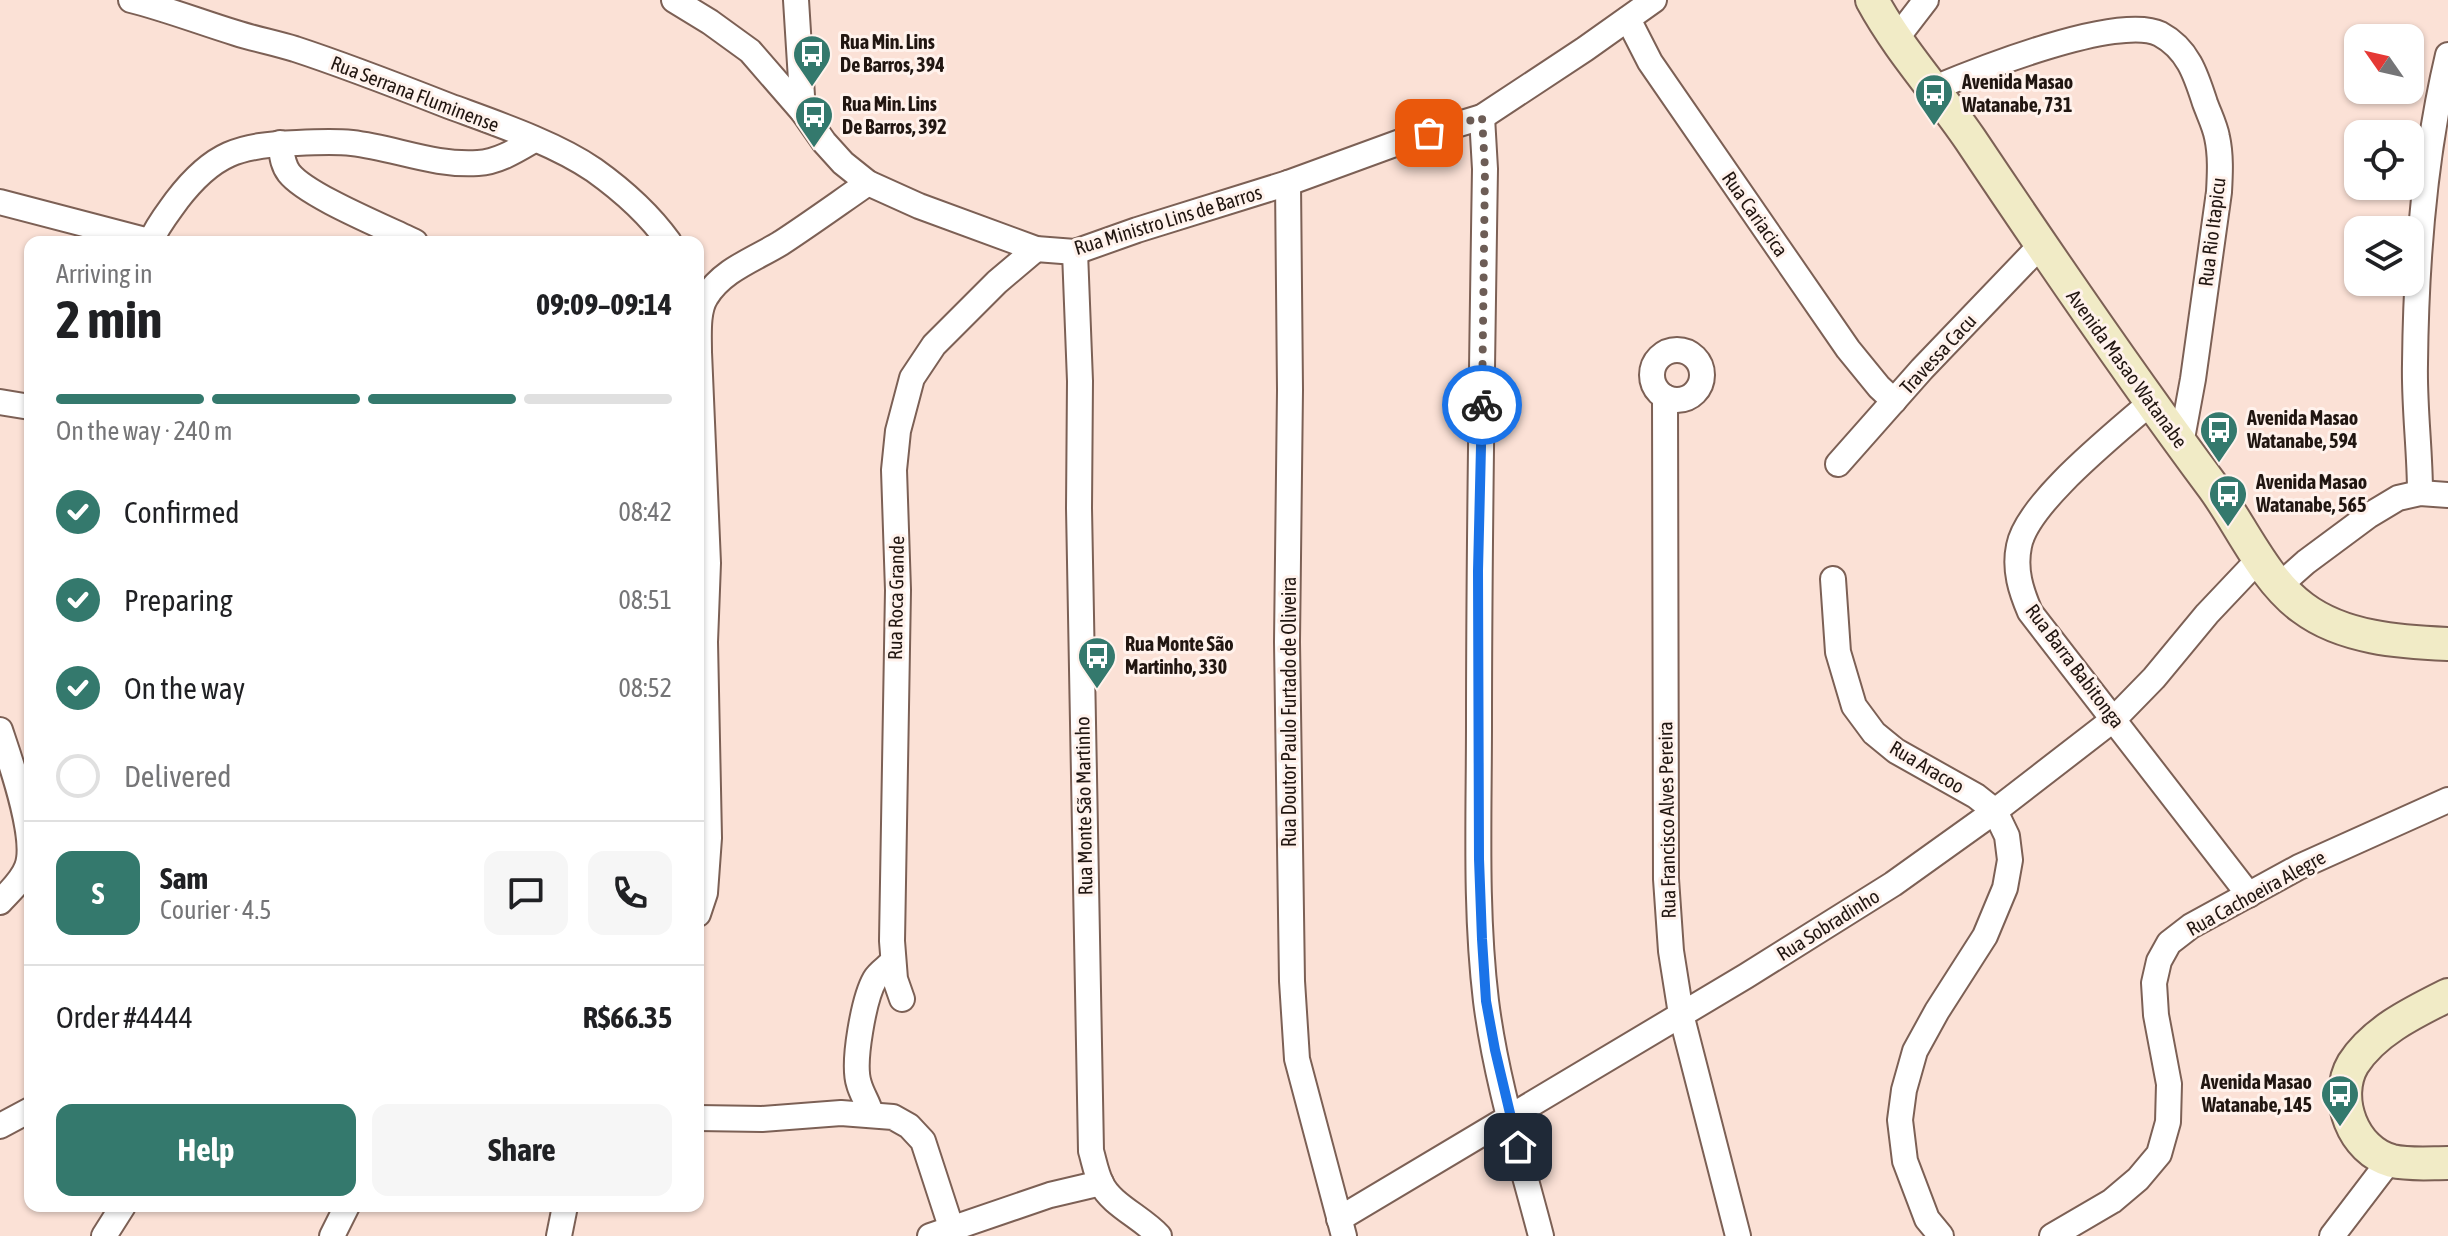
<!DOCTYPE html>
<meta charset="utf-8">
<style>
:root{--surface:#fff;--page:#f6f6f6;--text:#202124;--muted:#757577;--line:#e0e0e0;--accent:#34796d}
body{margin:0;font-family:"Asap Condensed",sans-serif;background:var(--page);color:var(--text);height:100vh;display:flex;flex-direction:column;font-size:30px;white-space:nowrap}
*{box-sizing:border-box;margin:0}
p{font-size:26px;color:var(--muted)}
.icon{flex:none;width:44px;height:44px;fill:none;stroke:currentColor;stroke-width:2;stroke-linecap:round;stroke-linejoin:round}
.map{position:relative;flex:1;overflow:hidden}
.sheet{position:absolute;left:24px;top:236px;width:680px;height:976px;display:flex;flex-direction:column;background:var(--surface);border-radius:16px;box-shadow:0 2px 6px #0004}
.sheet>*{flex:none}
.needle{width:52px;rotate:304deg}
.tools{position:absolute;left:2344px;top:24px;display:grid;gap:16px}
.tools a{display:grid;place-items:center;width:80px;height:80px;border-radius:16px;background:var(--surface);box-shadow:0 2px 6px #0004;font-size:40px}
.pin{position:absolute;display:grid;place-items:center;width:68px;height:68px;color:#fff;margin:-34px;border-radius:16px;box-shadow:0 4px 12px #0006}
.courier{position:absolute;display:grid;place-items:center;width:80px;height:80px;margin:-40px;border:6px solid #1a73e8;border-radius:50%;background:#fff;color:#222;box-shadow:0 2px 10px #0007}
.summary em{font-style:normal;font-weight:700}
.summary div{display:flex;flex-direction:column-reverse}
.summary{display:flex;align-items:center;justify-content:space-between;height:136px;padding:0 32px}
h1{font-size:52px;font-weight:700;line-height:60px}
.bar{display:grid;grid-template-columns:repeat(4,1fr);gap:12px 8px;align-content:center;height:96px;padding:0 32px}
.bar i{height:10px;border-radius:6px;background:var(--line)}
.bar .selected{background:var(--accent)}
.bar p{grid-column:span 4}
.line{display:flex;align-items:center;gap:20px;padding:0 32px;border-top:2px solid var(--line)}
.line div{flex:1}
.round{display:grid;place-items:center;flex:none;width:84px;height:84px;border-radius:16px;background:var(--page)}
ol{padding:0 32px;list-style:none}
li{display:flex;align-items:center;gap:24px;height:88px}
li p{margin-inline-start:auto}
li .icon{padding:8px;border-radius:50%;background:var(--accent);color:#fff;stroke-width:4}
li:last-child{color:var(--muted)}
li i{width:44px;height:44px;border:4px solid var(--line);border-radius:50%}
.button{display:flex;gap:16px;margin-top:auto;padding:16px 32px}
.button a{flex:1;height:92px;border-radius:16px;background:var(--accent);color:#fff;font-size:32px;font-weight:700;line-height:92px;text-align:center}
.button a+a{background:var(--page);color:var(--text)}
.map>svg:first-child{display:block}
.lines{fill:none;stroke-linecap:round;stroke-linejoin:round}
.street-casing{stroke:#7c6055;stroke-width:28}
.secondary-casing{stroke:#7c6055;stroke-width:36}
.street{stroke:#fff;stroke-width:24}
.secondary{stroke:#f1ebc6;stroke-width:32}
.done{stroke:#6d5d56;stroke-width:8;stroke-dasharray:0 14.4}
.route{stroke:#1a73e8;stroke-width:10}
.labels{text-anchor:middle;stroke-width:6;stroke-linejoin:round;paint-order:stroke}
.poi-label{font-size:20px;font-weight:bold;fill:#211611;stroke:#fff2ec;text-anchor:start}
.street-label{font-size:20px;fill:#211611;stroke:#fff2ec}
</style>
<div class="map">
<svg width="2448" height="1236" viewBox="0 0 2448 1236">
<rect width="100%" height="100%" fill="#fbe1d6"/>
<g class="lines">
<defs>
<g id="street">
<path d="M131 0C167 9 200 22 236 33 255 39 275 43 295 49 347 66 398 86 449 106 495 123 555 143 594 170 622 190 649 214 669 242"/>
<polyline points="674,0 710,22 750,51 803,112 824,142 843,163 868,183 919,206 1036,249 1075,252 1137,230 1288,183 1403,141 1482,117 1585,49 1654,0"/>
<polyline points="796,0 803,112"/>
<polyline points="1628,19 1650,62 1848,349 1879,387 1894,401"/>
<polyline points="1896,39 1926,0"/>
<path d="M1932 89C1975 71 2119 13 2160 34 2188 49 2196 75 2205 103 2209 114 2215 126 2217 137 2221 155 2220 174 2219 192L2193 379 2181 444"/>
<path d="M1482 117 1485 169C1482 354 1479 539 1479 724 1479 816 1475 910 1486 1001 1496 1081 1521 1159 1541 1236"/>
<path d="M280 143C282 153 282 164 289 173 307 196 387 228 415 242"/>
<polyline points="1288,183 1290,390 1287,642 1292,981 1297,1059 1344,1236"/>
<polyline points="0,202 153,242"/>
<path d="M151 241C157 226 167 214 177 200 213 153 239 145 297 143 315 142 334 141 352 143 395 148 434 166 478 163 498 162 517 150 534 140"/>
<path d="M1075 252 1080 381 1079 508 1091 1151C1094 1161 1096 1173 1101 1183 1110 1204 1143 1218 1159 1236"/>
<circle cx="1677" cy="375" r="25"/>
<polyline points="1665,397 1666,879 1671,951 1681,1014 1738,1236"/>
<polyline points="0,402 30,407"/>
<path d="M2150 403C2115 434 2027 503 2019 546 2014 570 2021 591 2030 612L2249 895"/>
<polyline points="1838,464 1922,369 2040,246"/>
<path d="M2420 493C2420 450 2414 407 2415 364 2416 260 2424 156 2448 55"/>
<polyline points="1833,579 1838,652 1854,706 1874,733 1896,751 1976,796 1995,811 2007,836 2010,860 2005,888 1985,936 1937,1011 1915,1051 1904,1090 1900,1120 1905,1161 1927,1219 1941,1236"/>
<polyline points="2280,585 2306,562 2368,516 2398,498 2420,493 2448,495"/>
<path d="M0 730C10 760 38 838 27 867 22 881 10 891 0 902"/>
<path d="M698 914 705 893 709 838 705 642 708 563 699 352C699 335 697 311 706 297 722 270 755 259 781 243 810 224 839 203 868 183"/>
<polyline points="902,999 895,979 892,941 898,590 894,470 898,431 912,378 934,345 997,282 1036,249"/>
<path d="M871 1114C868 1102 862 1095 859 1084 852 1063 864 998 875 979 879 972 888 967 893 961"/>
<polyline points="698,1118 762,1119 841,1113 893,1117 909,1126 923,1141 952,1230"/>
<polyline points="0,1126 30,1110"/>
<polyline points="1339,1219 1746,976 1893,884 1995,811 2114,719 2154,678 2207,614 2260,558"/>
<polyline points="104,1236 123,1206"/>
<polyline points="332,1236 347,1206"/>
<polyline points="559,1236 565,1206"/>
<polyline points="930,1236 1050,1195 1101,1183"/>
<polyline points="2052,1236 2112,1201 2138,1179 2159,1154 2168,1122 2169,1084 2156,1015 2154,983 2159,961 2169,943 2191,926 2299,867 2448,800"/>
<polyline points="2332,1236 2390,1160"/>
</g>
<g id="secondary">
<path d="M1872 0C1899 50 1938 92 1970 139 2049 257 2128 373 2213 487 2241 525 2264 580 2303 608 2343 638 2400 642 2448 644"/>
<path d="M2448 995C2414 1012 2374 1031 2353 1064 2333 1098 2353 1151 2392 1161 2410 1165 2430 1163 2448 1163"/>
</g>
</defs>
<use href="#street" class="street-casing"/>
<use href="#secondary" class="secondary-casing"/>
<use href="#street" class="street"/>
<use href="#secondary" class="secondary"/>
</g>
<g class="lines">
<polyline class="done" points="1429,133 1482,117 1485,169 1482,405"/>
<polyline class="route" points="1482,405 1478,571 1479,859 1482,939 1486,1001 1495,1050 1518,1147"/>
</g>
<defs>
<symbol id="bus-pin" viewBox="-11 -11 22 30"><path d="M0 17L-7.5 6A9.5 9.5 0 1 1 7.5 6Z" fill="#34796d" stroke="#fff2ec"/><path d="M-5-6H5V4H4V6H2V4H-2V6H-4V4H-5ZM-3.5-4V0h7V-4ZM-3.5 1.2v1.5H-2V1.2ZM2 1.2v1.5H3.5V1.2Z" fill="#fff"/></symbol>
</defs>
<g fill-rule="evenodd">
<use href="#bus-pin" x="790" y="32" width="44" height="60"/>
<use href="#bus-pin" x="1912" y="71" width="44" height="60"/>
<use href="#bus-pin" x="792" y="93" width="44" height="60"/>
<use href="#bus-pin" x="2197" y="408" width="44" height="60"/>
<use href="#bus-pin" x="2206" y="472" width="44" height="60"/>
<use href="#bus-pin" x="1075" y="634" width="44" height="60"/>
<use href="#bus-pin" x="2318" y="1072" width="44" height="60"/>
</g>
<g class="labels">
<g class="poi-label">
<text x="840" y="49">Rua Min. Lins<tspan x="840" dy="23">De Barros, 394</tspan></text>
<text x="1962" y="89">Avenida Masao<tspan x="1962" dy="23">Watanabe, 731</tspan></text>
<text x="842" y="111">Rua Min. Lins<tspan x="842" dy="23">De Barros, 392</tspan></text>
<text x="2247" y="425">Avenida Masao<tspan x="2247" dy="23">Watanabe, 594</tspan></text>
<text x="2256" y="489">Avenida Masao<tspan x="2256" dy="23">Watanabe, 565</tspan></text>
<text x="1125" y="651">Rua Monte São<tspan x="1125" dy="23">Martinho, 330</tspan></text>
<text x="2312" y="1089" text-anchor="end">Avenida Masao<tspan x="2312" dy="23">Watanabe, 145</tspan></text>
</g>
<g class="street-label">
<text transform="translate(415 94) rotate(21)" y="7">Rua Serrana Fluminense</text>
<text transform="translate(1755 214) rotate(55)" y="7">Rua Cariacica</text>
<text transform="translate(1168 220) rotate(-17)" y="7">Rua Ministro Lins de Barros</text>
<text transform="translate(2212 232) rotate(-83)" y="7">Rua Rio Itapicu</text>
<text transform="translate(1938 354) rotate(-47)" y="7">Travessa Cacu</text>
<text transform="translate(2127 369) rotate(54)" y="7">Avenida Masao Watanabe</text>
<text transform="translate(896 598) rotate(-89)" y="7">Rua Roca Grande</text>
<text transform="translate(2075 666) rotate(53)" y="7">Rua Barra Babitonga</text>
<text transform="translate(1289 712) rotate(-90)" y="7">Rua Doutor Paulo Furtado de Oliveira</text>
<text transform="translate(1927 767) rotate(31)" y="7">Rua Aracoo</text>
<text transform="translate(1084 806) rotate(-91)" y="7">Rua Monte São Martinho</text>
<text transform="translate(1667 820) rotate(-91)" y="7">Rua Francisco Alves Pereira</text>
<text transform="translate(2256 893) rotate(-29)" y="7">Rua Cachoeira Alegre</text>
<text transform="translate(1828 925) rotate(-32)" y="7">Rua Sobradinho</text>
</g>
</g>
</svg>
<div class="tools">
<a><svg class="needle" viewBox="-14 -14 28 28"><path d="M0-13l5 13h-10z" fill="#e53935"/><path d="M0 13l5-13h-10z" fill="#757577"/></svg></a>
<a><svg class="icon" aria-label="locate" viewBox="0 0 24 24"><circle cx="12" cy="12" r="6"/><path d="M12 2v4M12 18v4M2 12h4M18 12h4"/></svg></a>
<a><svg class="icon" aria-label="layers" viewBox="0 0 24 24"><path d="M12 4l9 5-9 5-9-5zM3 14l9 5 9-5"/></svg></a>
</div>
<div class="pin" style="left:1429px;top:133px;background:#ea580c"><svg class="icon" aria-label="bag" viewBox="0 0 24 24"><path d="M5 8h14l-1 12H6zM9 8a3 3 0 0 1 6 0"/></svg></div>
<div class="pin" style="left:1518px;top:1147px;background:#1f2937"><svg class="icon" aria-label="home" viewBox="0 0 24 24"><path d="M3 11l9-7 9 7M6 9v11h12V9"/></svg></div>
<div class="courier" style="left:1482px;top:405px"><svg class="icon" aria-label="bike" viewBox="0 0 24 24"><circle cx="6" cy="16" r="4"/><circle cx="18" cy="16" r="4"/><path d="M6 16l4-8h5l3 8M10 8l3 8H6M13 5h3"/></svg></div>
<section class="sheet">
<div class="summary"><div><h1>2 min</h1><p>Arriving in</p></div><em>09:09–09:14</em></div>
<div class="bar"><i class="selected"></i><i class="selected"></i><i class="selected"></i><i></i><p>On the way · 240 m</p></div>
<ol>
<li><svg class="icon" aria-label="check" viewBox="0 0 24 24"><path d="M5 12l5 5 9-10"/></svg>Confirmed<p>08:42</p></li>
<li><svg class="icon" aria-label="check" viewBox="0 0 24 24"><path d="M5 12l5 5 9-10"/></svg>Preparing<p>08:51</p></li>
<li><svg class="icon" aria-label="check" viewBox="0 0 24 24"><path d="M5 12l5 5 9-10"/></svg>On the way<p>08:52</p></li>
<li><i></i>Delivered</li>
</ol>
<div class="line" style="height:144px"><b class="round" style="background:var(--accent);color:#fff">S</b><div><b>Sam</b><p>Courier · 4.5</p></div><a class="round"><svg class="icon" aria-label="chat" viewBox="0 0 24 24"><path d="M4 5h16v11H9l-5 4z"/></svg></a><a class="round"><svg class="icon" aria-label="phone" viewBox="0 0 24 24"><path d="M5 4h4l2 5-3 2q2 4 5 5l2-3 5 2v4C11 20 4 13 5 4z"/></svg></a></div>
<div class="line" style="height:104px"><div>Order #4444</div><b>R$66.35</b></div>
<div class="button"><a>Help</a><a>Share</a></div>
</section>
</div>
